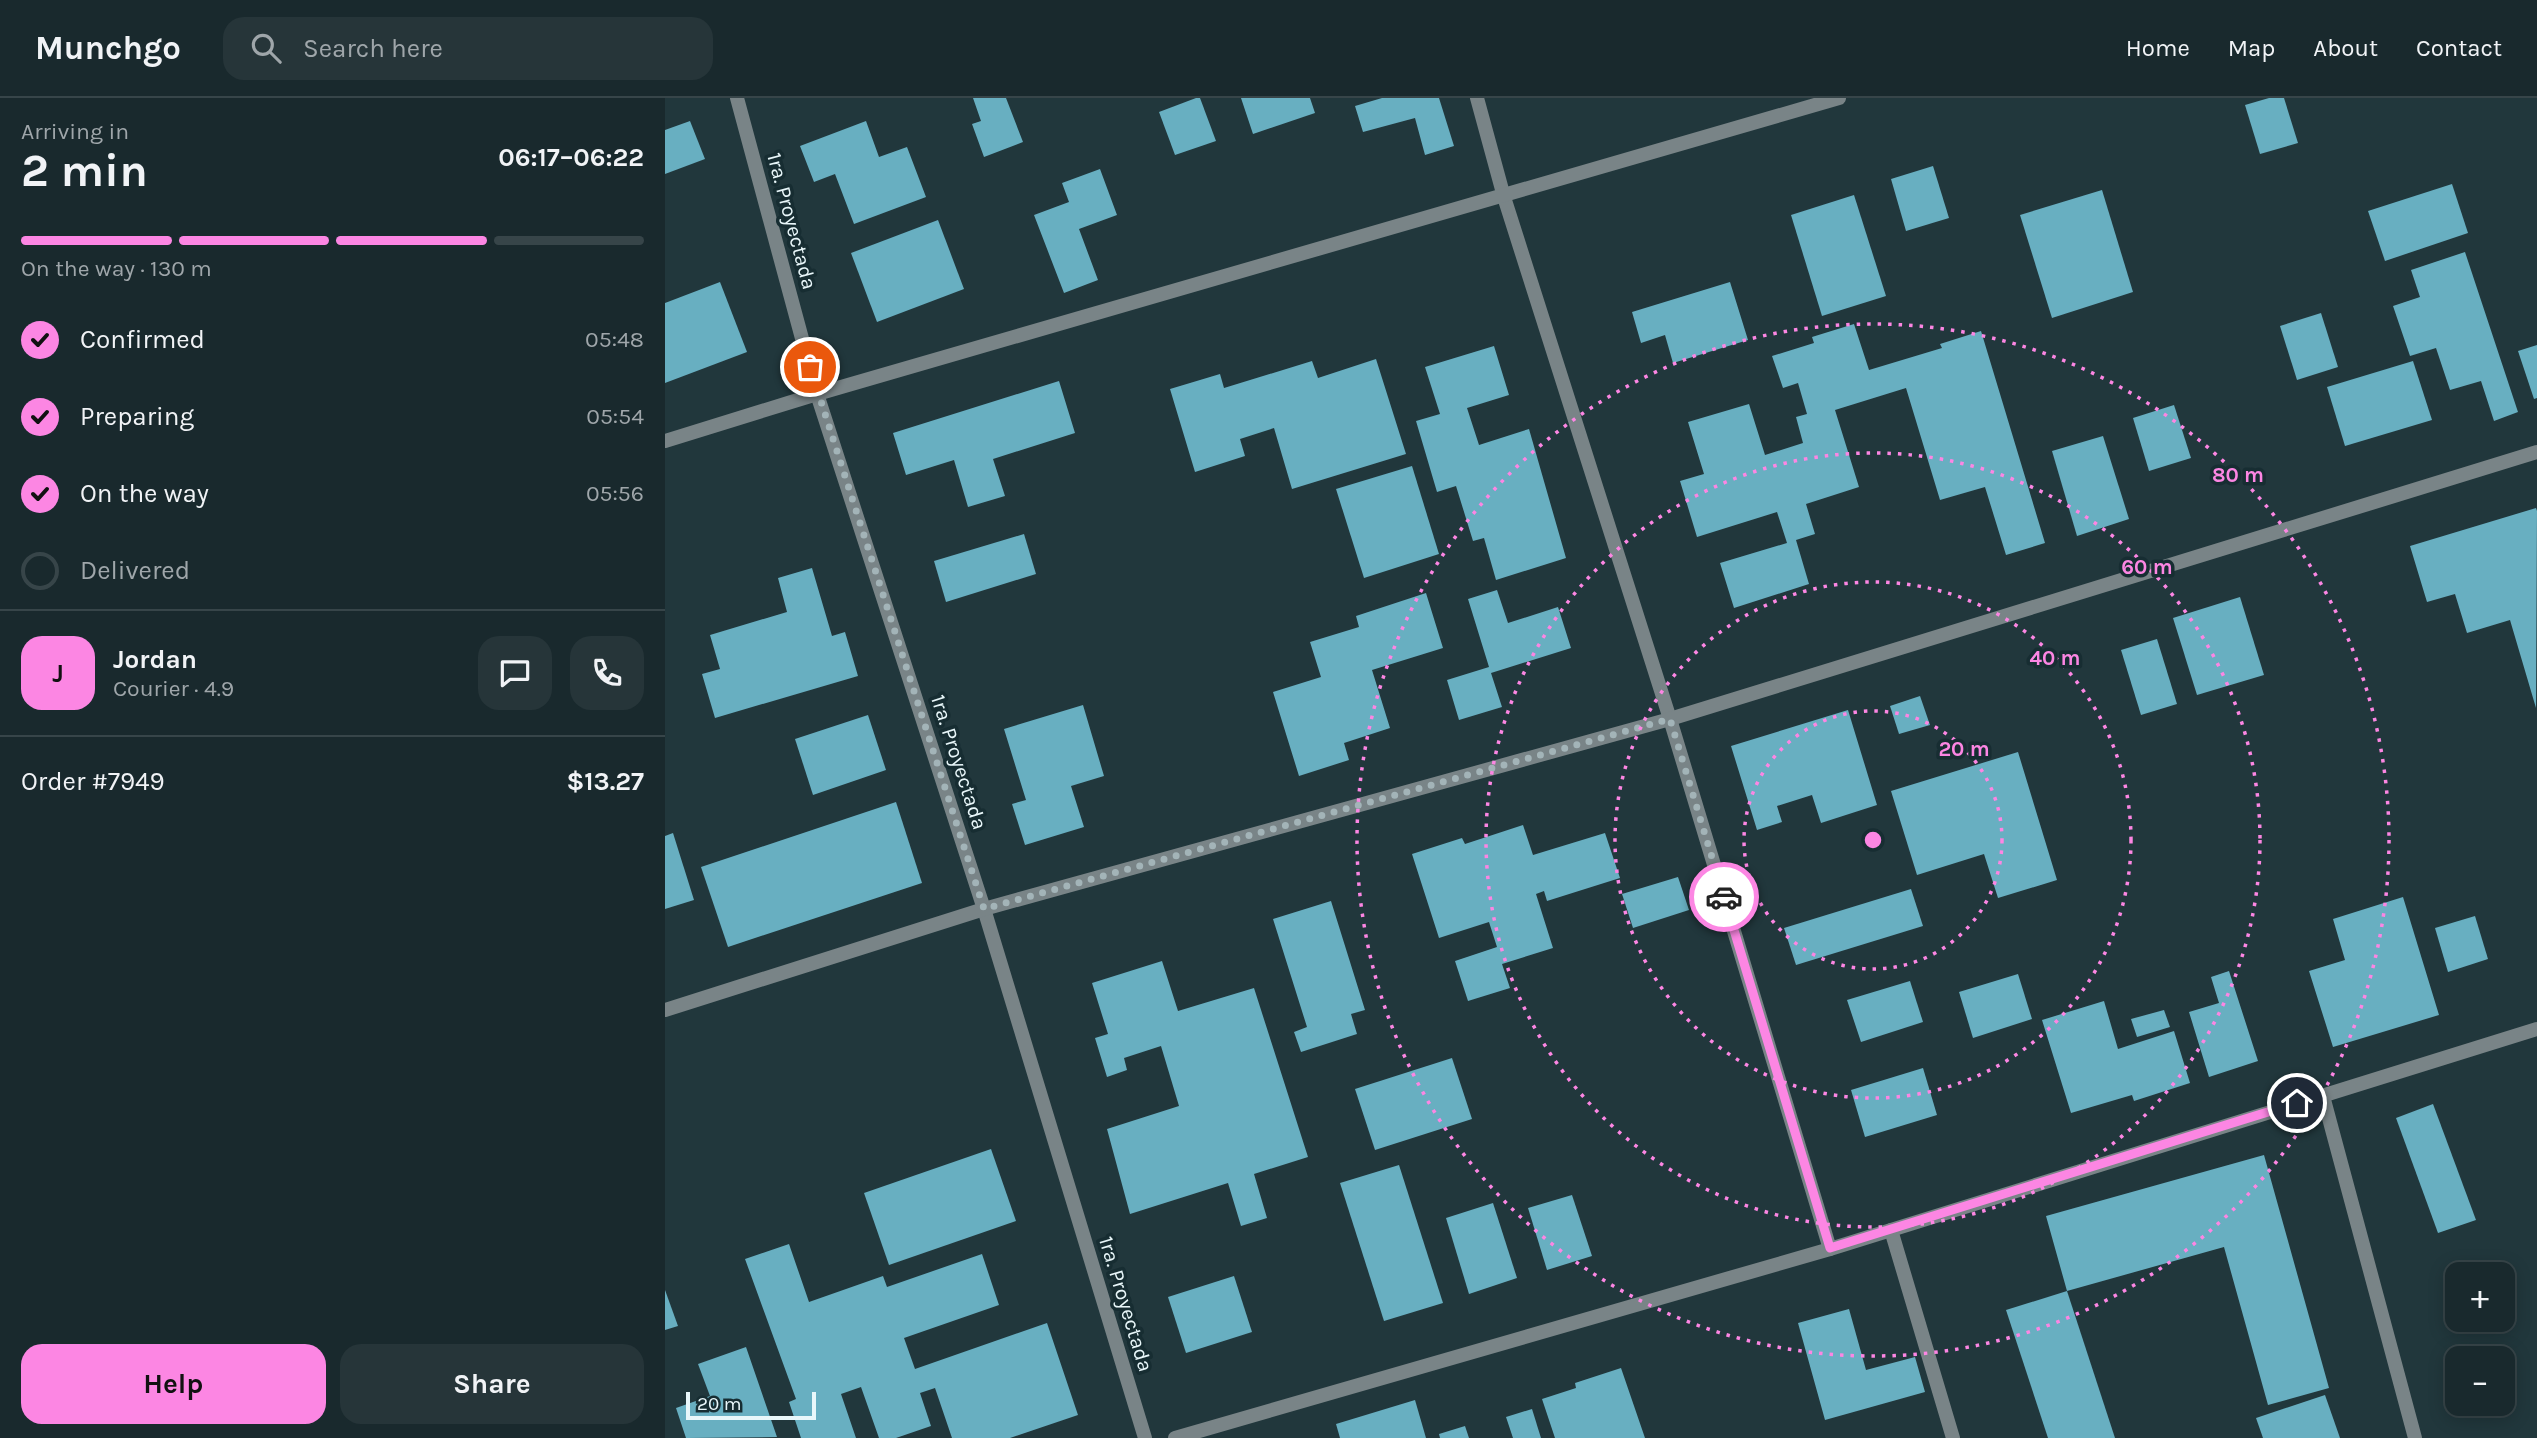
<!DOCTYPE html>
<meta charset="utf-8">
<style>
:root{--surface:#19292d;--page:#263539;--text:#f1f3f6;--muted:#9fa6aa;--line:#374549;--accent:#fc86e3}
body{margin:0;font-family:Karla,sans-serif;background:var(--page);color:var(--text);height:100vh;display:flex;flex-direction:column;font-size:26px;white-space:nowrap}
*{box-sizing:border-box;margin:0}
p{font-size:23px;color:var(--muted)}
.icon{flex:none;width:38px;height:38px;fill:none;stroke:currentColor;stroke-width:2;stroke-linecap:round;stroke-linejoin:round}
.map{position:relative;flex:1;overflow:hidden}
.details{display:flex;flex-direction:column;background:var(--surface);width:665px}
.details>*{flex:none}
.fabs{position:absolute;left:1780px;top:1164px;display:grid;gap:14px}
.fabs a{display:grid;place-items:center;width:70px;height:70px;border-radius:14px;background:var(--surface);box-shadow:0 4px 18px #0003,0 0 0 2px var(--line);font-size:35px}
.scale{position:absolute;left:21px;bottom:18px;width:130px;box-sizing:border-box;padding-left:7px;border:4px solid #e9f7fa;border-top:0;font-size:19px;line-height:24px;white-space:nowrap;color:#e9f7fa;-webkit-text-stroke:5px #172d32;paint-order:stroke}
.pin{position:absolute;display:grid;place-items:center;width:60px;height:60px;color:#fff;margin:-30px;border:4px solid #fff;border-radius:50%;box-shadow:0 2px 7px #0007}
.courier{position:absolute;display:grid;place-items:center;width:70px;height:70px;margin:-35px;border:5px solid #fc86e3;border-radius:50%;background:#fff;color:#222;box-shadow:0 2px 9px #0007}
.overview em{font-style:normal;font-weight:700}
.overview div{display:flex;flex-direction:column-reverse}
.overview{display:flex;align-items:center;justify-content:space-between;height:119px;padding:0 21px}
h1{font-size:46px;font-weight:700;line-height:52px}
.bar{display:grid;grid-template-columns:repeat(4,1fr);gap:10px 7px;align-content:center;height:84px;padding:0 21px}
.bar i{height:9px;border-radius:5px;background:var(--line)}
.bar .on{background:var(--accent)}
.bar p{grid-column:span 4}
.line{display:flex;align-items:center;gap:18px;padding:0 21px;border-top:2px solid var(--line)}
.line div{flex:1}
.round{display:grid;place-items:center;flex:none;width:74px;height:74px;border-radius:21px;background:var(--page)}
ol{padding:0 21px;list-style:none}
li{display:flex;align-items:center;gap:21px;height:77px}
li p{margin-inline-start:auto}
li .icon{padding:7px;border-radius:50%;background:var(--accent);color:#111;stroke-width:4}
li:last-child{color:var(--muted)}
li i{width:38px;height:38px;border:4px solid var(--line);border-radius:50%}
.button{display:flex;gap:14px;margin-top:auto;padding:14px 21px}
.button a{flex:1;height:80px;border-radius:21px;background:var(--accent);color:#111;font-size:28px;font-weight:700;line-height:80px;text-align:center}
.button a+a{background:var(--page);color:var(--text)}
header{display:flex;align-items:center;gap:42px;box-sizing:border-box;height:98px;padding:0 35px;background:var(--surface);border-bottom:2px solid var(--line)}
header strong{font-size:33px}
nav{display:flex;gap:38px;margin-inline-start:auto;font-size:24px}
.search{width:490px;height:63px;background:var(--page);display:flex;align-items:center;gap:18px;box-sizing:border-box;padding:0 24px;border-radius:21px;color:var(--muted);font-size:26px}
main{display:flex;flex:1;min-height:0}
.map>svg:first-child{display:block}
.building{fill:#68afc1}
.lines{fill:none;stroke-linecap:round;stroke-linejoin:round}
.street{stroke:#798487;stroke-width:14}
.done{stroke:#a3b4b8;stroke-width:7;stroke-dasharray:0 12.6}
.route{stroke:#fc86e3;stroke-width:9}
.ring{fill:none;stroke:#fc86e3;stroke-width:3.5;stroke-dasharray:3.5 7}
.labels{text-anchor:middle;stroke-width:7;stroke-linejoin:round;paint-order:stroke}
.street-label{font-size:21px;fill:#e9f7fa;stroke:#172d32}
.centre{fill:#fc86e3;stroke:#172d32;stroke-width:3.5}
.ring-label{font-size:21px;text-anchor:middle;font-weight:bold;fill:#fc86e3;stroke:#172d32;stroke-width:7;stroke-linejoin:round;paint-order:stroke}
</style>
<header>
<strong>Munchgo</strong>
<div class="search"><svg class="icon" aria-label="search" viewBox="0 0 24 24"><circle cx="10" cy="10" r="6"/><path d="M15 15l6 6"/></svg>Search here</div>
<nav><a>Home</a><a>Map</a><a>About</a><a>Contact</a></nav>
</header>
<main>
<section class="details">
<div class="overview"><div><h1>2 min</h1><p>Arriving in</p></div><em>06:17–06:22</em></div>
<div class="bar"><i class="on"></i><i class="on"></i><i class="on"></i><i></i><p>On the way · 130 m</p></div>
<ol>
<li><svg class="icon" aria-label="check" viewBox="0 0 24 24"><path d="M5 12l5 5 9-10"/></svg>Confirmed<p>05:48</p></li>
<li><svg class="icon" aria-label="check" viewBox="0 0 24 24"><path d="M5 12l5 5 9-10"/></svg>Preparing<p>05:54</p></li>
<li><svg class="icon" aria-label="check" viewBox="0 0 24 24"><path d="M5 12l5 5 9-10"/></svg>On the way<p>05:56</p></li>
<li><i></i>Delivered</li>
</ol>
<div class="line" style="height:126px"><b class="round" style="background:var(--accent);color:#111">J</b><div><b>Jordan</b><p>Courier · 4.9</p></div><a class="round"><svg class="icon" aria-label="chat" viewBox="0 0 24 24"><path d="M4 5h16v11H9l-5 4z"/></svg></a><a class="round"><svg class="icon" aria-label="phone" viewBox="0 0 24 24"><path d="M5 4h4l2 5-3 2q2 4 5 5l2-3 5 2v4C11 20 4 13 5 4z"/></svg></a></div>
<div class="line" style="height:91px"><div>Order #7949</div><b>$13.27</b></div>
<div class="button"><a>Help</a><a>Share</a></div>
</section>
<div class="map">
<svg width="1872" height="1340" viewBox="0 0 1872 1340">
<rect width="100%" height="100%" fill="#21373c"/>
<g class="building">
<polygon points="308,0 341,0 358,44 319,59 307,26 316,23"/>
<polygon points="531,0 535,0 551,43 510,57 494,14"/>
<polygon points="576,0 645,0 650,15 588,36"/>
<polygon points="717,0 774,0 789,48 760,57 750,20 698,34 690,8"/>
<polygon points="1604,0 1619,0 1633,45 1595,56 1580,7"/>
<polygon points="25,23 40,61 0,76 0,32"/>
<polygon points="201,23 214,59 242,49 261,99 189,126 170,76 149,84 135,48"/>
<polygon points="1268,68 1284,120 1241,133 1226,81"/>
<polygon points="435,71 452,117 414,131 433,182 399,195 369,117 404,104 397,85"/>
<polygon points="1787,86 1803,135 1720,163 1703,113"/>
<polygon points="1437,92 1468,194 1387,220 1355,117"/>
<polygon points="1189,97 1221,198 1157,218 1126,117"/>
<polygon points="273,122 299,191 212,224 186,155"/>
<polygon points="1800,154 1853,314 1829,323 1816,283 1785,292 1771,250 1745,258 1728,208 1755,199 1746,172"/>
<polygon points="55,184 82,254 0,285 0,205"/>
<polygon points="1065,184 1083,242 1008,265 1000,237 976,245 967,214"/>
<polygon points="1656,215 1673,269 1632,282 1615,228"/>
<polygon points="1189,226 1204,272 1277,250 1275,246 1316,233 1380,445 1341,457 1320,389 1275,402 1241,290 1170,312 1194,389 1141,406 1150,436 1131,442 1144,486 1069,510 1055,465 1122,445 1112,414 1032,439 1015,383 1039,376 1023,324 1084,306 1100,357 1138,345 1131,319 1142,316 1133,285 1118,290 1107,258 1149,245 1147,239"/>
<polygon points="1872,247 1872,300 1869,301 1853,253"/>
<polygon points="829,248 844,297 802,310 814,347 864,331 901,460 831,482 819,440 808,443 791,388 772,394 751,323 775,316 760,269"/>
<polygon points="711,261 741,356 627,391 609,330 575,341 580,358 530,374 505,291 555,276 559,290 647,263 653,280"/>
<polygon points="1748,263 1767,322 1680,348 1662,289"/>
<polygon points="394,283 410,335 328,361 340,398 303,409 289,362 241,377 228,335"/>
<polygon points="1509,307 1526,360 1484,373 1468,320"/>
<polygon points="1438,338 1464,421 1412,438 1387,353"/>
<polygon points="747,368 774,456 699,480 671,391"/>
<polygon points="1871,410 1872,413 1871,610 1845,522 1802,535 1790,496 1762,504 1745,448"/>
<polygon points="359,436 371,476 281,504 269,463"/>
<polygon points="147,470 167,538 180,534 193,578 50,620 37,576 55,571 45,537 122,514 113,480"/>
<polygon points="832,492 843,525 893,509 906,550 826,575 837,609 794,622 782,582 824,569 803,501"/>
<polygon points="761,495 778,550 707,572 725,630 679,645 684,662 634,678 608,594 656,579 645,544 694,529 691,518"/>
<polygon points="1575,499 1599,577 1532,597 1508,520"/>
<polygon points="1492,541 1512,606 1476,617 1456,552"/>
<polygon points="1255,598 1265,627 1234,636 1225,608"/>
<polygon points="418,607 439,678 406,688 419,729 360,747 347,706 361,702 339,631"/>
<polygon points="1183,612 1212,707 1156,725 1147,697 1112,708 1117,724 1092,732 1066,648"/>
<polygon points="203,617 221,672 148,697 130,641"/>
<polygon points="1353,654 1392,782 1333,800 1319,756 1252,777 1226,693"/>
<polygon points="231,704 257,785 63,849 36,769"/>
<polygon points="858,727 868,757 940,735 955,780 882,803 879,793 871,796 888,850 837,866 845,890 803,903 790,863 832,849 824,824 774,840 747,756 797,740 800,746"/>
<polygon points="8,735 29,802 0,811 0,738"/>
<polygon points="1013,779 1024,812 968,830 957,796"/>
<polygon points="1246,791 1258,828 1131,867 1119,830"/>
<polygon points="1738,799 1774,917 1668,949 1644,873 1680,862 1668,821"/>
<polygon points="666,803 700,912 686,916 692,936 636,954 629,934 642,929 608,821"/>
<polygon points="1810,818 1823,861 1783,874 1770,830"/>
<polygon points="497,863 513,913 589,890 643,1059 589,1076 602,1120 576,1128 563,1085 465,1116 442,1031 514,1008 496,948 459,960 462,972 442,979 430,940 443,936 427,885"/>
<polygon points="1564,873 1593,963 1544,979 1524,914 1554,905 1546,879"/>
<polygon points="1353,876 1367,921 1308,940 1294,894"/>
<polygon points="1245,883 1258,924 1196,944 1182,902"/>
<polygon points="1439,903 1453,951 1509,933 1525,985 1469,1003 1467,997 1406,1015 1377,922"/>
<polygon points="1499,912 1505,929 1472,939 1466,921"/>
<polygon points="787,960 807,1021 710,1052 690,991"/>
<polygon points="1258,970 1272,1017 1200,1039 1186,992"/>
<polygon points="1768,1006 1811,1122 1773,1135 1731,1020"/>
<polygon points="326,1051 351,1123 224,1167 199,1095"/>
<polygon points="1599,1057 1664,1290 1603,1307 1559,1149 1402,1193 1381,1118"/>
<polygon points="734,1067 778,1205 719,1223 675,1085"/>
<polygon points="907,1097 927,1158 882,1172 863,1110"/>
<polygon points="828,1105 852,1180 804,1196 781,1120"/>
<polygon points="124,1146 144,1204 218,1178 222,1189 317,1156 334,1207 239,1240 250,1271 382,1225 413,1317 345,1340 287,1340 270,1290 255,1295 266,1328 231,1340 214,1340 196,1289 176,1296 191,1340 136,1340 124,1304 131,1301 80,1161"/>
<polygon points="569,1178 587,1234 521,1255 503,1199"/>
<polygon points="0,1192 13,1228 0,1232"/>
<polygon points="1402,1193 1450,1340 1383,1340 1341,1212"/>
<polygon points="1184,1211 1201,1272 1250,1259 1260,1294 1160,1322 1133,1225"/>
<polygon points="81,1249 112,1339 21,1340 11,1310 45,1298 33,1266"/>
<polygon points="956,1270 980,1340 890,1340 877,1301 911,1290 910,1285"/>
<polygon points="1660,1297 1675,1340 1598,1340 1591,1320"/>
<polygon points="750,1302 761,1340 675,1340 671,1326"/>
<polygon points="867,1311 876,1340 848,1340 841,1319"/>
<polygon points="800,1328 804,1340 775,1340 774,1336"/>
</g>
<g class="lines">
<g class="street">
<polyline points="72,0 152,296 319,811 480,1340"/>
<polyline points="812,0 839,99 1005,621 1165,1151"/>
<polyline points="0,343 152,296 1174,0"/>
<polyline points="0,912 319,811 1005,621 1872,354"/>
<polyline points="1658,998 1750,1340"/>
<polyline points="1226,1132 1288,1340"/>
<polyline points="510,1340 1165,1151 1872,931"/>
</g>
</g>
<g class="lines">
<polyline class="done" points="145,269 319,811 1005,621 1059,799"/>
<polyline class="route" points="1059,799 1165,1150 1632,1005"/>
</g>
<g class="ring">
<circle cx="1208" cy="742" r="129"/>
<circle cx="1208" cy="742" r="258"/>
<circle cx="1208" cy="742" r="387"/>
<circle cx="1208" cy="742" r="516"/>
</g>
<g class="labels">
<g class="street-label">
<text transform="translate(127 123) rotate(75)" y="7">1ra. Proyectada</text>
<text transform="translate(294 664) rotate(72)" y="7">1ra. Proyectada</text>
<text transform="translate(461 1206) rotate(73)" y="7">1ra. Proyectada</text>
</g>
</g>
<circle cx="1208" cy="742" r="10" class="centre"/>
<g class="ring-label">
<text x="1573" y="384">80 m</text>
<text x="1482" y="476">60 m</text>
<text x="1390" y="567">40 m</text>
<text x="1299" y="658">20 m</text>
</g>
</svg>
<div class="fabs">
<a>+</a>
<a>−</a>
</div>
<div class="scale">20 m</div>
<div class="pin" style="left:145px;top:269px;background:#ea580c"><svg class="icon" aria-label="bag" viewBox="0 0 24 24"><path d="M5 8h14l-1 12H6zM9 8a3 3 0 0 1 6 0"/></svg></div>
<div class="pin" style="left:1632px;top:1005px;background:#1f2937"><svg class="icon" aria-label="home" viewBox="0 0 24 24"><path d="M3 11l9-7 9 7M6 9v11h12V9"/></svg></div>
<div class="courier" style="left:1059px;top:799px"><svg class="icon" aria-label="car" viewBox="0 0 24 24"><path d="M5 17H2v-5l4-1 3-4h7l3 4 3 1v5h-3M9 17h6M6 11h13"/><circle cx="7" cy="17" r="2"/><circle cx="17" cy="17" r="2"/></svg></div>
</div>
</main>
